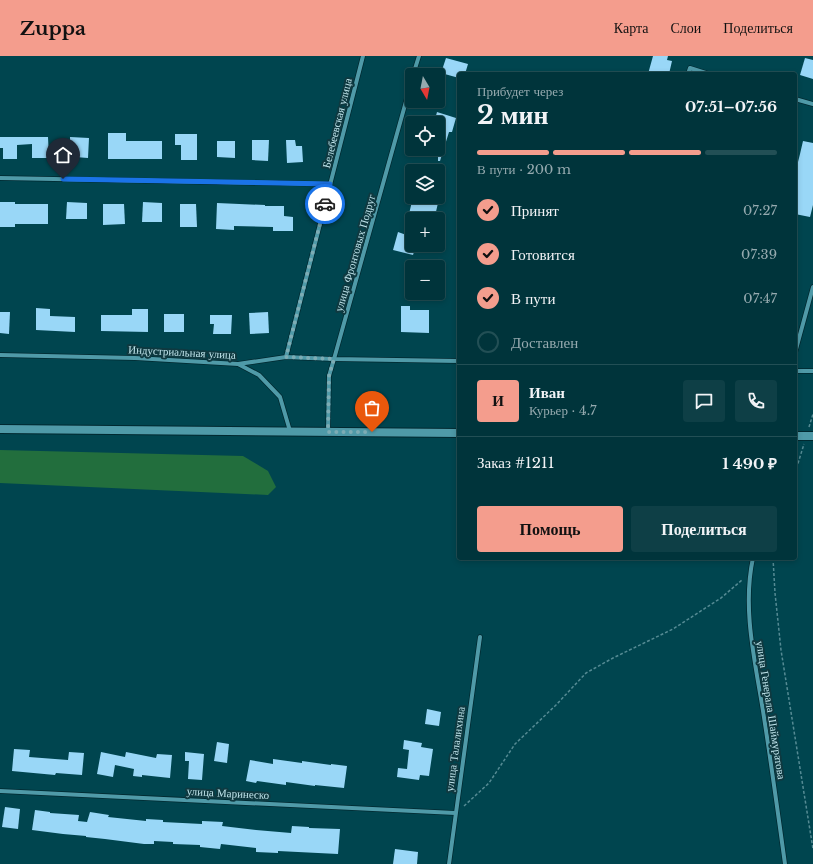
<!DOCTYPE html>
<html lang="ru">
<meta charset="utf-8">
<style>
:root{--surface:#00343b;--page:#0e3f46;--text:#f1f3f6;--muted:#95aaaf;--line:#224f55;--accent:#f49d8d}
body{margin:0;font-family:"Libre Baskerville",serif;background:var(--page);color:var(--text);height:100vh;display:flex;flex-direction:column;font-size:15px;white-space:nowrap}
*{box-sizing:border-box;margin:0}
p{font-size:13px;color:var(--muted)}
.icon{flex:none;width:22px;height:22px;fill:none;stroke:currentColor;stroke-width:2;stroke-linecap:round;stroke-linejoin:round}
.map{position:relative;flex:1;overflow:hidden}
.details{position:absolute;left:457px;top:16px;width:340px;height:488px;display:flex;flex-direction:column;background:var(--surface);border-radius:4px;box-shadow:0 2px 6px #0003,0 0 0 1px var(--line)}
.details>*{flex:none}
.needle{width:26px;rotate:170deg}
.controls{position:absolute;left:405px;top:12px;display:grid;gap:8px}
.controls a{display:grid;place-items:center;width:40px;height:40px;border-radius:4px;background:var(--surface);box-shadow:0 2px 6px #0003,0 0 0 1px var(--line);font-size:20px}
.pin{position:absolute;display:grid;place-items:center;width:34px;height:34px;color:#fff;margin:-41px -17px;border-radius:50% 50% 50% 0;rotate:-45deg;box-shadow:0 0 4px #0007}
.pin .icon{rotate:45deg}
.courier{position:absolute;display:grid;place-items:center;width:40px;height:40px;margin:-20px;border:3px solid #1a73e8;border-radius:50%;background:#fff;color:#222;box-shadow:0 1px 5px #0007}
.overview em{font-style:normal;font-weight:700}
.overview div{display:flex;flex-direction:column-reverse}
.overview{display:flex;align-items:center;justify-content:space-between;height:68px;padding:0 20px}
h1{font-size:26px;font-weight:700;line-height:30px}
.bar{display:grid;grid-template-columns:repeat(4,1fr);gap:6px 4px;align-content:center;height:48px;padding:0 20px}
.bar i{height:5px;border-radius:3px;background:var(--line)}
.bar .selected{background:var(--accent)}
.bar p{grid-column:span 4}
.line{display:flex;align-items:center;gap:10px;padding:0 20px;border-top:1px solid var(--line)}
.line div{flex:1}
.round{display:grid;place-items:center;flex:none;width:42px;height:42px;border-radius:4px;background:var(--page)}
ol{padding:0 20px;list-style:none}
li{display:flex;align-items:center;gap:12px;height:44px}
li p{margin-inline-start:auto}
li .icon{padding:4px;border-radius:50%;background:var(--accent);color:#111;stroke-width:4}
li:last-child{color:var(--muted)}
li i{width:22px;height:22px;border:2px solid var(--line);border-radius:50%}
.primary-button{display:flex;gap:8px;margin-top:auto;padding:8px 20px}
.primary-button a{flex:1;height:46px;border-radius:4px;background:var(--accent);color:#111;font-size:16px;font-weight:700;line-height:46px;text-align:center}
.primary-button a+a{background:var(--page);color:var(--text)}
header{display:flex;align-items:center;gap:24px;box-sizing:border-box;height:56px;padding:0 20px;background:var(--accent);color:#111}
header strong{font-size:19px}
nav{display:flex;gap:22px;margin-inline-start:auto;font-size:14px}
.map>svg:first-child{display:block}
.green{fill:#226e3d}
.building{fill:#99d7f7}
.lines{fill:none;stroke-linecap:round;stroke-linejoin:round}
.street-casing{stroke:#002930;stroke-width:5.5}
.secondary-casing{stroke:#002930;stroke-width:10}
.path{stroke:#558b94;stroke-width:1.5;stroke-dasharray:3 2;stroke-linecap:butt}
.street{stroke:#4f9aa8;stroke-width:4}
.secondary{stroke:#4f9aa8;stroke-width:8}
.done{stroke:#7dacb4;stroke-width:4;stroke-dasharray:0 7.2}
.route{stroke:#1a73e8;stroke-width:5}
.labels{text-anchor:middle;stroke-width:4;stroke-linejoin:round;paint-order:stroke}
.street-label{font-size:11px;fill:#c0e4eb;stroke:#0f3940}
</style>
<header>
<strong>Zuppa</strong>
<nav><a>Карта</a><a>Слои</a><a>Поделиться</a></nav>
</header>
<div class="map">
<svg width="813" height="808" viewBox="0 0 813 808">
<rect width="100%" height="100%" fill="#00454f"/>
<polygon class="green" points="0,394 243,400 268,415 276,431 268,439 0,427"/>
<g class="building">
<polygon points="653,0 668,0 667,4 672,5 669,18 648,18"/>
<polygon points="446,2 468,8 465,18 459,18 459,22 441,17"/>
<polygon points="805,2 813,4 813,23 800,19"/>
<polygon points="437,56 456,62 452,76 449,76 440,105 438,105 438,67 434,67"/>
<polygon points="108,77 126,77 126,85 162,85 162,103 108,103"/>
<polygon points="175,78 197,78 197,104 181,104 181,89 175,89"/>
<polygon points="0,81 48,81 49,102 32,102 32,88 17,89 17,103 3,103 3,92 0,92"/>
<polygon points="70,81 89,82 88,102 75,101 76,92 70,92"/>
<polygon points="252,84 269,84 268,105 252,104"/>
<polygon points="286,84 295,84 296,90 302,90 303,106 287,107"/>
<polygon points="217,85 235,85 235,102 217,101"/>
<polygon points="803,85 813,87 813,149 810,161 795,158 795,118 800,98"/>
<polygon points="413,141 418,141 438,147 435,160 429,158 427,163 409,158"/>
<polygon points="0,146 15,146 15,148 48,148 48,168 15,168 15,171 0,171"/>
<polygon points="67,146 87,147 87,163 66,163"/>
<polygon points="143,146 162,147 162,166 142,166"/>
<polygon points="217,147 265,149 265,150 284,150 284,160 293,161 293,175 273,175 273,171 234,170 234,174 216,173"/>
<polygon points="103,148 124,148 125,168 103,169"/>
<polygon points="180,148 196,148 197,171 180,171"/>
<polygon points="398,176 412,181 412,189 416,189 413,199 393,194"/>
<polygon points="401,250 410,250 410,254 429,254 429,277 401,276"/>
<polygon points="36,252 50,253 50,260 75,261 75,276 36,274"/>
<polygon points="132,253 148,253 148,276 101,275 101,259 132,259"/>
<polygon points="0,256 10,256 9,278 0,277"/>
<polygon points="268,256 269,277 250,278 249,257"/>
<rect x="164" y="258" width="20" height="18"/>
<polygon points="210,259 232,259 231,278 213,278 214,268 210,268"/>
<polygon points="427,653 441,656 439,670 425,668"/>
<polygon points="404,684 422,687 421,691 433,693 429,720 420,719 419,724 397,721 398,712 407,713 409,694 403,693"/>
<polygon points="217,686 229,688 227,707 214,705"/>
<polygon points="14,693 30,694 29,701 68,704 69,696 84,697 82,719 56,717 55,719 12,715"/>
<polygon points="101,696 125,701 126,696 156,702 157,698 172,699 170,722 142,719 142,721 133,720 134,713 115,709 113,721 97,718"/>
<polygon points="185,696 204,698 202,724 188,723 189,705 185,705"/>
<polygon points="273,703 302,707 302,705 331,709 331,708 347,710 344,732 315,729 315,730 286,726 286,729 257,725 256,727 246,725 250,704 273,708"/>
<polygon points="5,751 20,753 18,773 2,771"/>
<polygon points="35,754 50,756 50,757 79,759 78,765 87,766 90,756 109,759 108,761 146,765 146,763 163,764 163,766 202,768 202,765 223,766 222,770 256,774 291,777 292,770 309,771 309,772 340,773 338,798 278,795 278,797 256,796 256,792 221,788 220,793 200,791 200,789 173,788 173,786 154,785 154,788 144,788 105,783 86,781 86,780 63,778 32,774"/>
<polygon points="395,793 418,796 417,808 393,808"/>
</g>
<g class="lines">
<defs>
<g id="street">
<polyline points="688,18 690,12 709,18"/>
<polyline points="413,19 419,0"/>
<polyline points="795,43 813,48"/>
<polyline points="0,122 330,128"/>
<polyline points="795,297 813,231"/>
<polyline points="0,299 135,302 238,308 286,301 334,303 459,305"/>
<polyline points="286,301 363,0"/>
<polyline points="238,308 259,319 280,341 290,375"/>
<polyline points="795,315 813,315"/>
<polyline points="328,375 329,320 334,303 412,24"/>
<path d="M753 502C742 552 755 605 763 655 771 706 778 757 785 808"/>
<polyline points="0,735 455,757"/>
<polyline points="449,808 480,581"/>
</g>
<g id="secondary">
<polyline points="0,373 459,377"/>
<polyline points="795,380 813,380"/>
</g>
</defs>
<use href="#street" class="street-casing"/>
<use href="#secondary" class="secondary-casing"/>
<g class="path">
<polyline points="809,371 813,358"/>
<polyline points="795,417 804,388"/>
<polyline points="773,502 775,537 781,594 813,793"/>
<polyline points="464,750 489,727 515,688 556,649 586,617 613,602 673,573 721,542 742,524"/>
</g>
<use href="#street" class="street"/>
<use href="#secondary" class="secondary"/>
</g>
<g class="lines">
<polyline class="done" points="325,148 286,301 334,303 329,320 328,376 372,376"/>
<polyline class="route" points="63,123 330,128 325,148"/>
</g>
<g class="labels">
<g class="street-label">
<text transform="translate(337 67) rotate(-76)" y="4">Белебеевская улица</text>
<text transform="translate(355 197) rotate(-74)" y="4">улица Фронтовых Подруг</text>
<text transform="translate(182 296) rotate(3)" y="4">Индустриальная улица</text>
<text transform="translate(771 654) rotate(81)" y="4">улица Генерала Шаймуратова</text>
<text transform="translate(455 693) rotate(-82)" y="4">улица Талалихина</text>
<text transform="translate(228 737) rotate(3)" y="4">улица Маринеско</text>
</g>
</g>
</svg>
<div class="controls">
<a><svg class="needle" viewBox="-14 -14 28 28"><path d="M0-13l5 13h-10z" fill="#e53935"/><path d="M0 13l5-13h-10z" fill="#95aaaf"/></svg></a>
<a><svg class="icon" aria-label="locate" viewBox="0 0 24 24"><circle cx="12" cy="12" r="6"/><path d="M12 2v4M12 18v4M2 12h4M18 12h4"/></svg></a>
<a><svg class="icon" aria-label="layers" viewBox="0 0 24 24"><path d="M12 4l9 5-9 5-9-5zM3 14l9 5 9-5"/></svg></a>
<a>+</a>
<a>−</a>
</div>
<div class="pin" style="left:372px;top:376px;background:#ea580c"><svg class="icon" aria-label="bag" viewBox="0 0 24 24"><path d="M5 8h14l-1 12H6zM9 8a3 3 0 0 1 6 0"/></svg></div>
<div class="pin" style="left:63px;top:123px;background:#1f2937"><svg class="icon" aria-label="home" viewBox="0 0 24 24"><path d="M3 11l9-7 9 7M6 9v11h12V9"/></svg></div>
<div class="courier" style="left:325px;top:148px"><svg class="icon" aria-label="car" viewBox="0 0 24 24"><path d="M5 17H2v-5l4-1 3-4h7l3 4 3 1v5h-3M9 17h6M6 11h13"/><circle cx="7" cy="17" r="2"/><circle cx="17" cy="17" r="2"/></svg></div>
<section class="details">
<div class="overview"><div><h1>2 мин</h1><p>Прибудет через</p></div><em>07:51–07:56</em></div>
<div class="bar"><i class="selected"></i><i class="selected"></i><i class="selected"></i><i></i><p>В пути · 200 m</p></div>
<ol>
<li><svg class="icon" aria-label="check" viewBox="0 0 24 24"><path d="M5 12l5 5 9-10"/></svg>Принят<p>07:27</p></li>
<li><svg class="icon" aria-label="check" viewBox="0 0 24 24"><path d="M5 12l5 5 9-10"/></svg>Готовится<p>07:39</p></li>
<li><svg class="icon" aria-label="check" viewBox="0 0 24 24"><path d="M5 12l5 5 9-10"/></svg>В пути<p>07:47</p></li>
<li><i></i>Доставлен</li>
</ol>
<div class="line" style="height:72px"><b class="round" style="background:var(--accent);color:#111">И</b><div><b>Иван</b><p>Курьер · 4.7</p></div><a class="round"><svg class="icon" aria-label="chat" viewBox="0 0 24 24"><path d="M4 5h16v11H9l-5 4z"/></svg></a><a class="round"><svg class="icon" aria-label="phone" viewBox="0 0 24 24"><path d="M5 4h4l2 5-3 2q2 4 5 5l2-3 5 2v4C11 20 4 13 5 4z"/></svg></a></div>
<div class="line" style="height:52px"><div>Заказ #1211</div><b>1 490 ₽</b></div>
<div class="primary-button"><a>Помощь</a><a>Поделиться</a></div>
</section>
</div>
